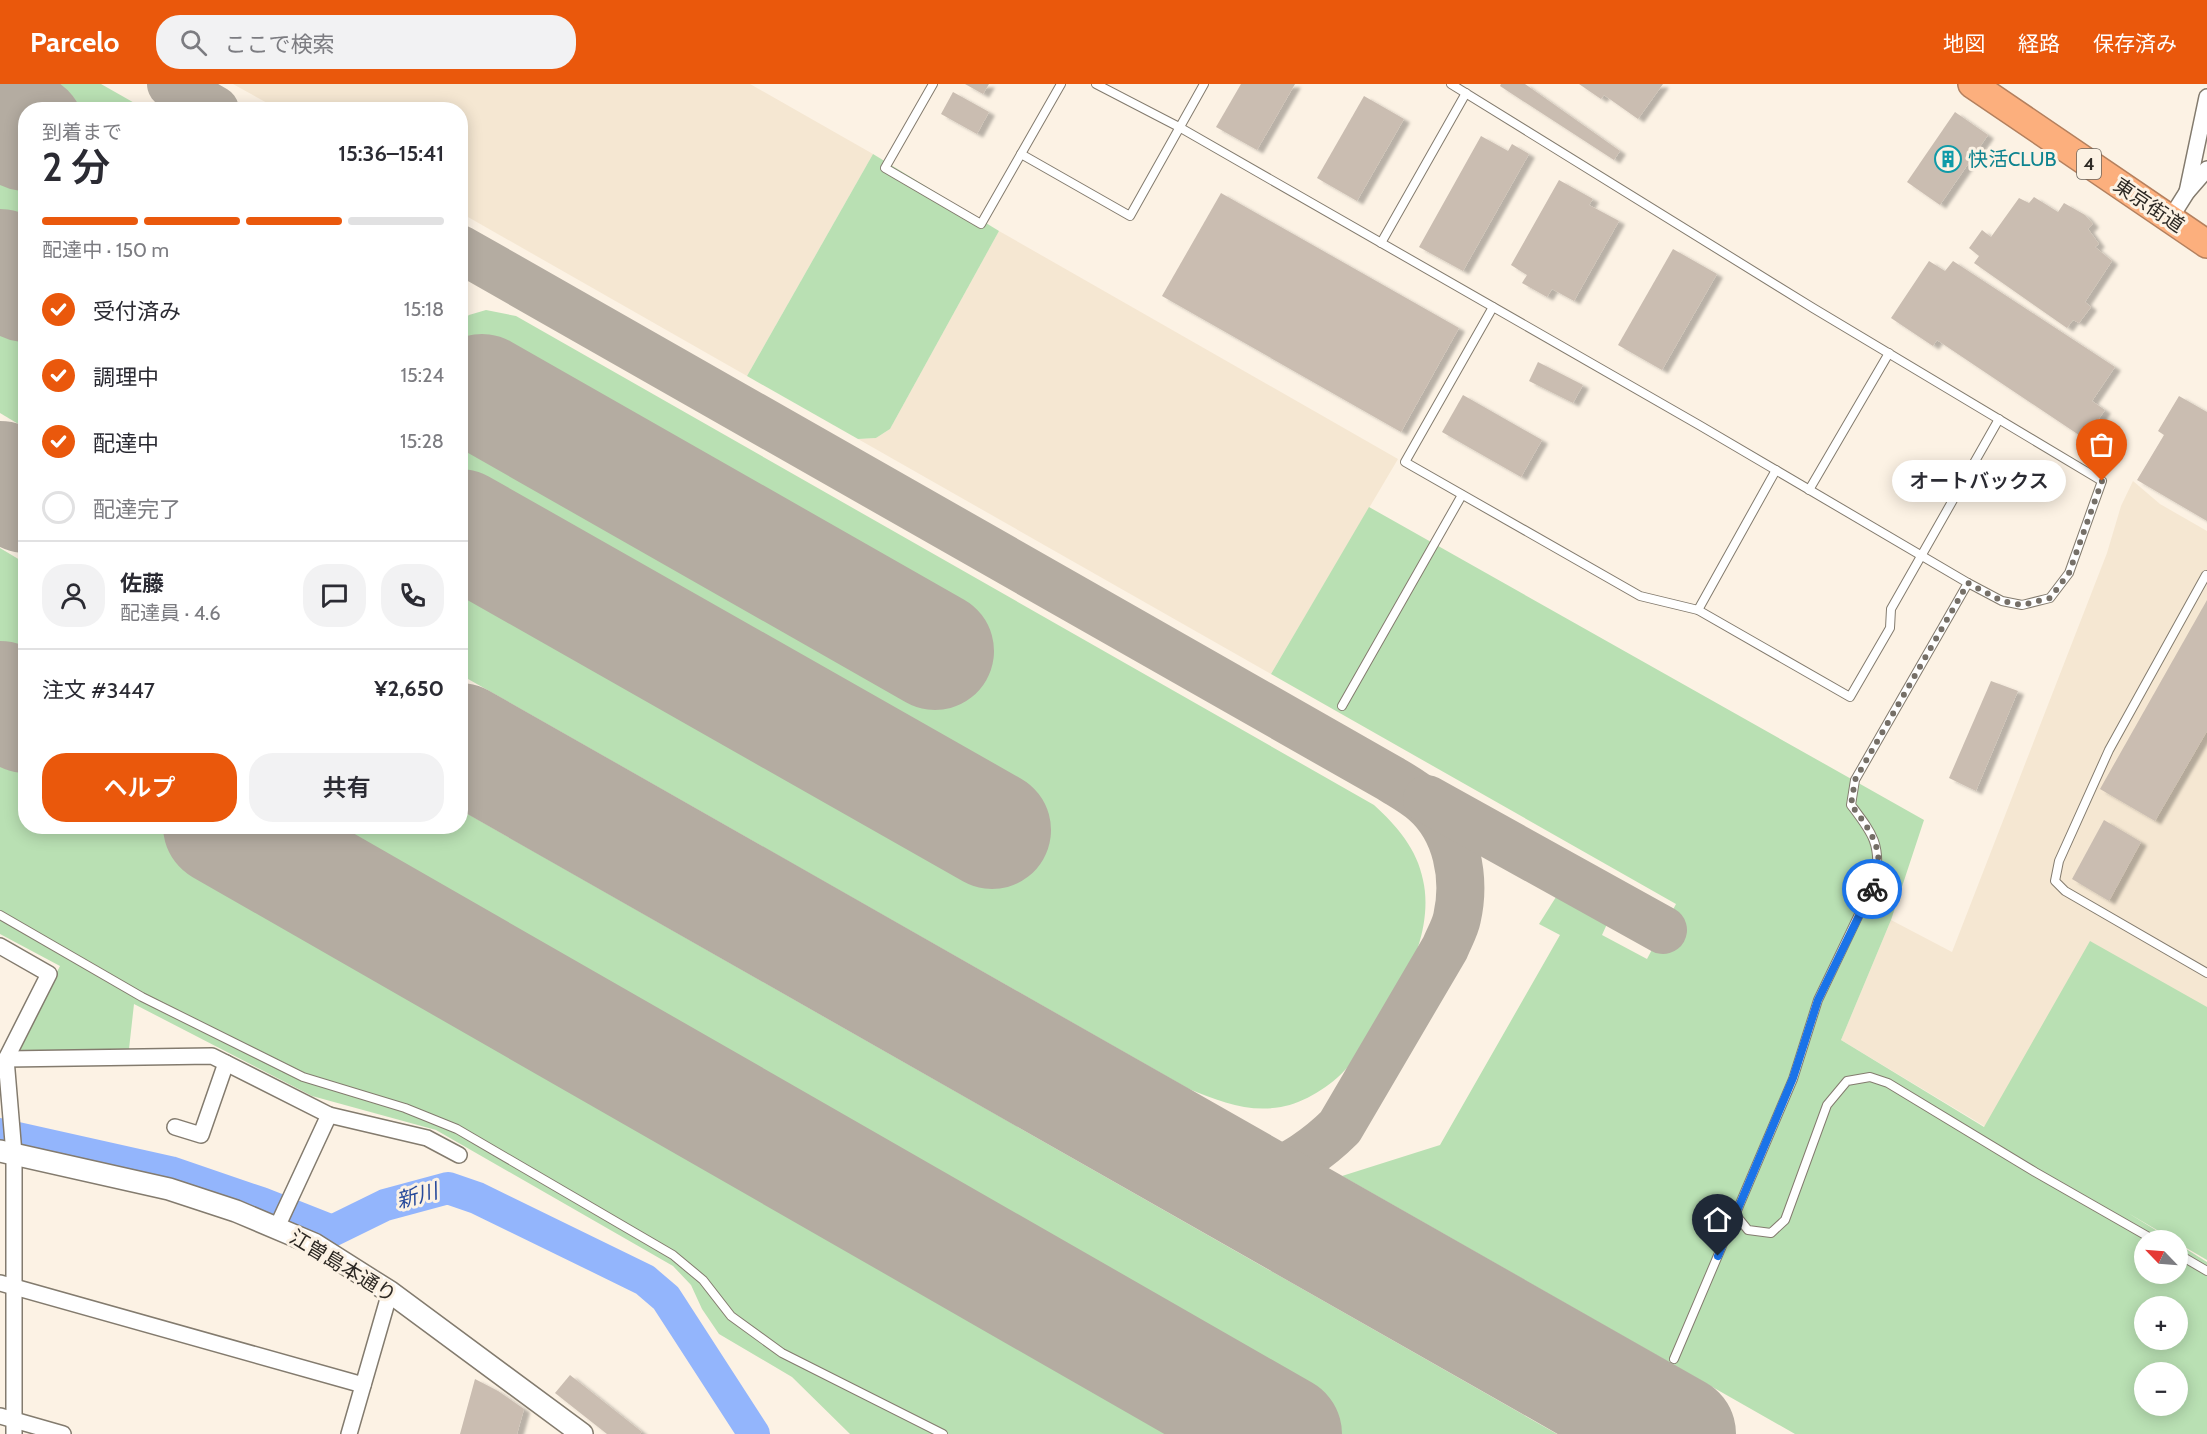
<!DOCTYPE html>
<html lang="ja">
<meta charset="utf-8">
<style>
:root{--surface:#fff;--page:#f2f2f3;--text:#2b2b33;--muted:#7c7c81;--line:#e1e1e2;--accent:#ea580c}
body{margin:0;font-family:Cabin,"Noto Sans JP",sans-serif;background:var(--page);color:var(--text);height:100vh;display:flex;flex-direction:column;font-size:22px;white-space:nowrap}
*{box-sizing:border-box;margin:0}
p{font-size:20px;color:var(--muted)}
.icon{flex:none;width:33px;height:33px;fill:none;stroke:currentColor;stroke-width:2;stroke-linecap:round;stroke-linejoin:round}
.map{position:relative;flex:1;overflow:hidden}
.details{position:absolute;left:18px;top:18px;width:450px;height:732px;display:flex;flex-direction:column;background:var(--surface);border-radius:24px;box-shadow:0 3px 15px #0003}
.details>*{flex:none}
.needle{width:39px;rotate:295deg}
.fabs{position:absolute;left:2134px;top:1146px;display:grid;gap:12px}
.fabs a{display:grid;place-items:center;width:54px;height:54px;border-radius:50%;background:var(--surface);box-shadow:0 3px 15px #0003;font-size:30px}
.pin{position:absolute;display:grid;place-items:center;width:51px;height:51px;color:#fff;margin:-62px -26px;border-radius:50% 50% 50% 0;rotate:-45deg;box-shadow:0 0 6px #0007}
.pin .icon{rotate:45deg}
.courier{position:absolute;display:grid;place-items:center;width:60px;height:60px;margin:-30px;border:4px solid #1a73e8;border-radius:50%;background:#fff;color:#222;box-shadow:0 2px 8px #0007}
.bubble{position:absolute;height:42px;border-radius:21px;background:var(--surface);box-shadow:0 3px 15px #0003;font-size:20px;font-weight:600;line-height:42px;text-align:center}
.headline em{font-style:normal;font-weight:600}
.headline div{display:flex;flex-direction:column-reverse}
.headline{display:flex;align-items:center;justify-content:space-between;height:102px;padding:0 24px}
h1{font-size:39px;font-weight:600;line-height:45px}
.bar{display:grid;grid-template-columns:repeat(4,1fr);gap:9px 6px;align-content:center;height:72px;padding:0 24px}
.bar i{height:8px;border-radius:4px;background:var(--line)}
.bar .selected{background:var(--accent)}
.bar p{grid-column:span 4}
.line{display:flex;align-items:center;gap:15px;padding:0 24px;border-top:2px solid var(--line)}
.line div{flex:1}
.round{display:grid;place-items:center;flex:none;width:63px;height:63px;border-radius:24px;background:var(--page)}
ol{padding:0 24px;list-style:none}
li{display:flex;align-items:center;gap:18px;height:66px}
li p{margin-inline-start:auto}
li .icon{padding:6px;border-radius:50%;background:var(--accent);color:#fff;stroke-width:4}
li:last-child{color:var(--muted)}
li i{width:33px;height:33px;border:3px solid var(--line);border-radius:50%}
.button{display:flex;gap:12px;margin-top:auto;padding:12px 24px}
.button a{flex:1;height:69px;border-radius:24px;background:var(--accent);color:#fff;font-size:24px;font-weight:600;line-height:69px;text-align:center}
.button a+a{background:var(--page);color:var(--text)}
header{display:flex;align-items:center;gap:36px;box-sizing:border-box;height:84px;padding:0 30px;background:var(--accent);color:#fff}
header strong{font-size:28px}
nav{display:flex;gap:33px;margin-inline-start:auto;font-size:21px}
.search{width:420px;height:54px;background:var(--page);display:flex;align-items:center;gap:15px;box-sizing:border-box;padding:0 21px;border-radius:24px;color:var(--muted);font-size:22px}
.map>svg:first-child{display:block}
.built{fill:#f5e7d2}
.green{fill:#b9e0b3;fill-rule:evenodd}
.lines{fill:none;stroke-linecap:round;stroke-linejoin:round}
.river{stroke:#93b5fc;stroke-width:32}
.taxiway{stroke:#b4aca1;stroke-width:48}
.runway{stroke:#b4aca1;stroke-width:118}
.building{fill:#cabdb1;filter:url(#shadow)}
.lane-casing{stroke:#837b6e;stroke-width:10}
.street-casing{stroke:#837b6e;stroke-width:18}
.secondary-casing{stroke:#837b6e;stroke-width:24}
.highway-casing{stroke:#b4805e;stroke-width:30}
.lane{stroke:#fff;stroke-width:8}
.street{stroke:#fff;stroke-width:15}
.secondary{stroke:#fff;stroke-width:21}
.highway{stroke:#fcaf7d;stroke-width:27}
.done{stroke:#756f67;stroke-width:6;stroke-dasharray:0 10.8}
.route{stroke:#1a73e8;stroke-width:8}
.labels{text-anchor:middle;stroke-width:6;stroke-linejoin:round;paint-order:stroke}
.shield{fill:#fcf2e4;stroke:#6b655e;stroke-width:1.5}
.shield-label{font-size:18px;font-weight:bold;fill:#2d2924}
.culture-label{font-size:20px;fill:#0d838f;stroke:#fcf2e4;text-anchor:start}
.street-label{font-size:20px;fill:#2d2924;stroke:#fcf2e4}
.water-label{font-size:21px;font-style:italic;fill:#284a9b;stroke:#fcf2e4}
</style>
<header>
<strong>Parcelo</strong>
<div class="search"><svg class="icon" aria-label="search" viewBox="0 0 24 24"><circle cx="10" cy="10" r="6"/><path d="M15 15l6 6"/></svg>ここで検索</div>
<nav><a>地図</a><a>経路</a><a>保存済み</a></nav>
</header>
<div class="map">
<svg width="2207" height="1350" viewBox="0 0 2207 1350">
<defs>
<filter id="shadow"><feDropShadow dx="6" dy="3.5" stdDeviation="1.5" flood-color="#0004"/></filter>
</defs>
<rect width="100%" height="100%" fill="#fcf2e4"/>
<g class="built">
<polygon points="233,0 750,0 873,70 747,292 461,129 460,26 278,25"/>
<polygon points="999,147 1398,375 1271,590 858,355 876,354 890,345"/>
<polygon points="2133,397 2160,420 2207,447 2207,1176 2178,1159 2178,1156 2174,1156 1841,956 1891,836 1952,868 2107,469 2121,422"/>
</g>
<g class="green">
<polygon points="0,0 101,0 145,25 26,26 25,344 0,329"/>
<polygon points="873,70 999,147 890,345 876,354 858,355 747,292"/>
<path d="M486 226 516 232 1374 721C1397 742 1417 765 1423 796 1428 817 1425 842 1418 863 1414 877 1403 890 1396 903 1381 929 1367 961 1347 984 1331 1002 1304 1019 1281 1023 1248 1029 1219 1017 1189 1005L461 591V237L469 231Z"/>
<path d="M1369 423 1924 736 1891 836 1841 956 1984 1043 2090 857 2207 923V1176L2178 1159V1156H2174L2128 1129 2172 1156H2145V1190H2178V1160L2207 1178V1350H1795L1342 1092 1440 1061 1560 851 1539 840 1556 813 1607 840 1602 851 1647 875 1676 820 1271 590ZM2145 1222H2178V1256H2145ZM2145 1288H2178V1322H2145Z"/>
<polygon points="0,464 25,479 26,742 460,742 461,726 1557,1350 850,1350 792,1293 719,1250 702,1225 691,1201 673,1182 436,1046 312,1012 134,920 129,965 23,967 18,964 60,882 0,850"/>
</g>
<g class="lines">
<polyline class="river" points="0,1050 170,1088 261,1119 332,1147 385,1121 448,1104 477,1114 645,1196 666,1214 754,1350"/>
<g class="taxiway">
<polyline points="171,0 215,26"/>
<path d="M460 165 1391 695C1402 702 1415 709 1425 718 1457 746 1466 794 1457 834 1455 844 1449 854 1445 864L1340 1043C1320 1063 1290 1085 1263 1091 1252 1093 1240 1094 1229 1095"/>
<polyline points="1427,715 1663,846"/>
</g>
<g class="runway">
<polyline points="0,33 26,48"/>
<polyline points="0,184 26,199"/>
<polyline points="482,309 935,567"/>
<polyline points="0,396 26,410"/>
<polyline points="460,444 992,746"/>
<polyline points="0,616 26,630"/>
<polyline points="460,658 1677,1350"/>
<polyline points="222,742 1283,1350"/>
</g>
</g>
<g class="building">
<polygon points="965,0 989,0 983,10"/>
<polygon points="1241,0 1295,0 1257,66 1216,43"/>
<polygon points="1501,0 1525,0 1620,67 1614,76 1500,2"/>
<polygon points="1579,0 1663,0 1638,35 1604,11 1601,15"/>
<polygon points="953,8 989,28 977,50 941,30"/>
<polygon points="1364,12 1404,35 1357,117 1317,94"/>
<polygon points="1955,28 1988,51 1940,121 1907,98"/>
<polygon points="1481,52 1508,67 1512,60 1529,70 1463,187 1419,163"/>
<polygon points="1559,96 1593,115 1589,121 1619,137 1574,217 1552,205 1547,213 1522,199 1527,191 1511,181"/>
<polygon points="1221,109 1459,244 1401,348 1162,212"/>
<polygon points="2034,113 2058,128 2064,119 2085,131 2093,140 2088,145 2099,160 2095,163 2112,177 2085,218 2091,223 2079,239 2073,236 2067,244 1974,179 1979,172 1969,164 1982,146 1991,153 2019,114 2029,119"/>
<polygon points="1673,165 1717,190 1662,286 1618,261"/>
<polygon points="1929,177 1945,187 1953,177 2115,283 2092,317 2105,326 2085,355 1937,256 1933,262 1891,234"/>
<polygon points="1538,278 1583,301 1573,319 1529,297"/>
<polygon points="1463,311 1542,356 1521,393 1442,348"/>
<polygon points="2179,312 2207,328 2207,437 2137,396 2164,351 2158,347"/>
<polygon points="2207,516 2207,647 2155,737 2100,705"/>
<polygon points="1991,597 2018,607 1976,707 1949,694"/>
<polygon points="2104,736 2141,758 2109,817 2072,795"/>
<polygon points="570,1291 642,1348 640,1350 607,1350 555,1309"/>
<polygon points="475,1295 498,1307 524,1325 517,1350 460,1350"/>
</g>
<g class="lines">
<defs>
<g id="lane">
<polyline points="933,0 885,84 981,140 1061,0"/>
<polyline points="1096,0 1179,43 1699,341 1968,499"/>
<path d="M1451 0 1813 224 2102 397 2069 489 2050 514 2022 521 2002 517 1968 499 1855 696 1851 721C1872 749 1881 759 1876 795L1818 916 1793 995 1674 1275"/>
<polyline points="1021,70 1130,132 1204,0"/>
<polyline points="1381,159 1466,9"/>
<polyline points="1493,223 1405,378 1640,512 1698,526 1850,613 1890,544 1891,525 1999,335"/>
<polyline points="1809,406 1889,269"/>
<polyline points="2206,491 2109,666 2059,777 2055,797 2065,807 2207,889"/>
<polyline points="1698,526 1776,386"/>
<polyline points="1342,622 1462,411"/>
<polyline points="0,831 142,913 303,993 405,1024 457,1045 673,1171 703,1196 731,1232 782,1269 943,1350"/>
<polyline points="1735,1130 1748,1146 1771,1149 1785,1136 1827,1021 1847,997 1870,993 1888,999 2035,1088 2154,1156"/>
<polyline points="2178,1170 2207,1187"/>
</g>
<g id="street">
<polyline points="2187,108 2207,13"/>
<polyline points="2170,135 2187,108 2207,85"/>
<polyline points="0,862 49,890 6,975 14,1070 14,1350"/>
<polyline points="6,975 212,972 329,1031 427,1054 459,1071"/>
<polyline points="175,1043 201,1051 226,979"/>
<polyline points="277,1143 329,1031"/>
<polyline points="0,1199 363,1301"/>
<polyline points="0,1332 63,1350"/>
<polyline points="349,1350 390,1208"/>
</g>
<polyline id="secondary" points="0,1067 169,1105 236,1127 314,1160 390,1208 582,1350"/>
<polyline id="highway" points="1972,0 2207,160"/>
</defs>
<use href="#lane" class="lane-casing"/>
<use href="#street" class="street-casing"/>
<use href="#secondary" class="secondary-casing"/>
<use href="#highway" class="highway-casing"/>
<use href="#lane" class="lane"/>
<use href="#street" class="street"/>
<use href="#secondary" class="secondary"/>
<use href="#highway" class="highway"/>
</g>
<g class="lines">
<path class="done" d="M1872 805C1888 770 1872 748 1851 721L1855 696 1968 499 2002 517 2022 521 2050 514 2069 489 2102 397"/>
<polyline class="route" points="1718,1172 1793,994 1818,916 1872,805"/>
</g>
<defs>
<symbol id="building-ring" viewBox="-11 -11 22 22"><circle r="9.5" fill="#fcf2e4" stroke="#0f9aa8" stroke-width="1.5"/><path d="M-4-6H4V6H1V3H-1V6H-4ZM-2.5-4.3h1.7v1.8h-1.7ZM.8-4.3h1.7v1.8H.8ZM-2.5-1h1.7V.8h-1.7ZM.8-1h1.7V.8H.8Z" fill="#0f9aa8"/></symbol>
</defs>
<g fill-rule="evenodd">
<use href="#building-ring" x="1933" y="60" width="30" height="30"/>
</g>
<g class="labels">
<rect class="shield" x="2077" y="65" width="24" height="30" rx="4.5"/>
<g class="shield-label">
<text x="2089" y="86">4</text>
</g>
<g class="culture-label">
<text x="1968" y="82">快活CLUB</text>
</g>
<g class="street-label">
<text transform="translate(2149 121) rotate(34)" y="7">東京街道</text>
<text transform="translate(343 1182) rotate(31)" y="7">江曽島本通り</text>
</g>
<g class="water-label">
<text transform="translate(417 1112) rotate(-15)" y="7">新川</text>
</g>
</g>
</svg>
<div class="fabs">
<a><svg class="needle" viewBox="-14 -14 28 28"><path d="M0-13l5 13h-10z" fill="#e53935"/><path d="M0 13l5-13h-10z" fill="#7c7c81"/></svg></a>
<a>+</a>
<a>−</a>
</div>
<div class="pin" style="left:2102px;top:397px;background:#ea580c"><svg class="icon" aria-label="bag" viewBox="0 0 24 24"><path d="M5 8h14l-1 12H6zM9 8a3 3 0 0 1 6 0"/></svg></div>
<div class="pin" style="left:1718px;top:1172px;background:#1f2937"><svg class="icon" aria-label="home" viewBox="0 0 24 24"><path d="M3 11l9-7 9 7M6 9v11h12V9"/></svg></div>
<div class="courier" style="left:1872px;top:805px"><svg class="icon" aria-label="bike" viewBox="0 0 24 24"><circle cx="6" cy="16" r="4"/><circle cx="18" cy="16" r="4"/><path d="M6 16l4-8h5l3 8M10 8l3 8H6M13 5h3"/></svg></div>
<div class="bubble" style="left:1892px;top:376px;width:174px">オートバックス</div>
<section class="details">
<div class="headline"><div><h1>2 分</h1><p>到着まで</p></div><em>15:36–15:41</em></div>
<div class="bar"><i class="selected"></i><i class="selected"></i><i class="selected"></i><i></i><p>配達中 · 150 m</p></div>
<ol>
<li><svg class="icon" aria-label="check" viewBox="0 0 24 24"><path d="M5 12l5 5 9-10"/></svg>受付済み<p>15:18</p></li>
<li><svg class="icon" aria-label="check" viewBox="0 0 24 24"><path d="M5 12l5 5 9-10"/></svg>調理中<p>15:24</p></li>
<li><svg class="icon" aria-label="check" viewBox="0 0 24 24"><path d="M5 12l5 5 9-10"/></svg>配達中<p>15:28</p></li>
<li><i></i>配達完了</li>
</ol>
<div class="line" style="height:108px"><a class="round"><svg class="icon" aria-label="person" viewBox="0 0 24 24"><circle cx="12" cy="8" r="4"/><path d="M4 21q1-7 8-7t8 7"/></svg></a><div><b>佐藤</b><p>配達員 · 4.6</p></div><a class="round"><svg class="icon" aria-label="chat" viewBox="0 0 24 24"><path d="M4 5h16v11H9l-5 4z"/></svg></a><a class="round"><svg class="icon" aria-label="phone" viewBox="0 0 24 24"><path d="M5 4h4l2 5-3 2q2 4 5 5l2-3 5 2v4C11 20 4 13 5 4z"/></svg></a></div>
<div class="line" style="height:78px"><div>注文 #3447</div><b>¥2,650</b></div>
<div class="button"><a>ヘルプ</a><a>共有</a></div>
</section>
</div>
